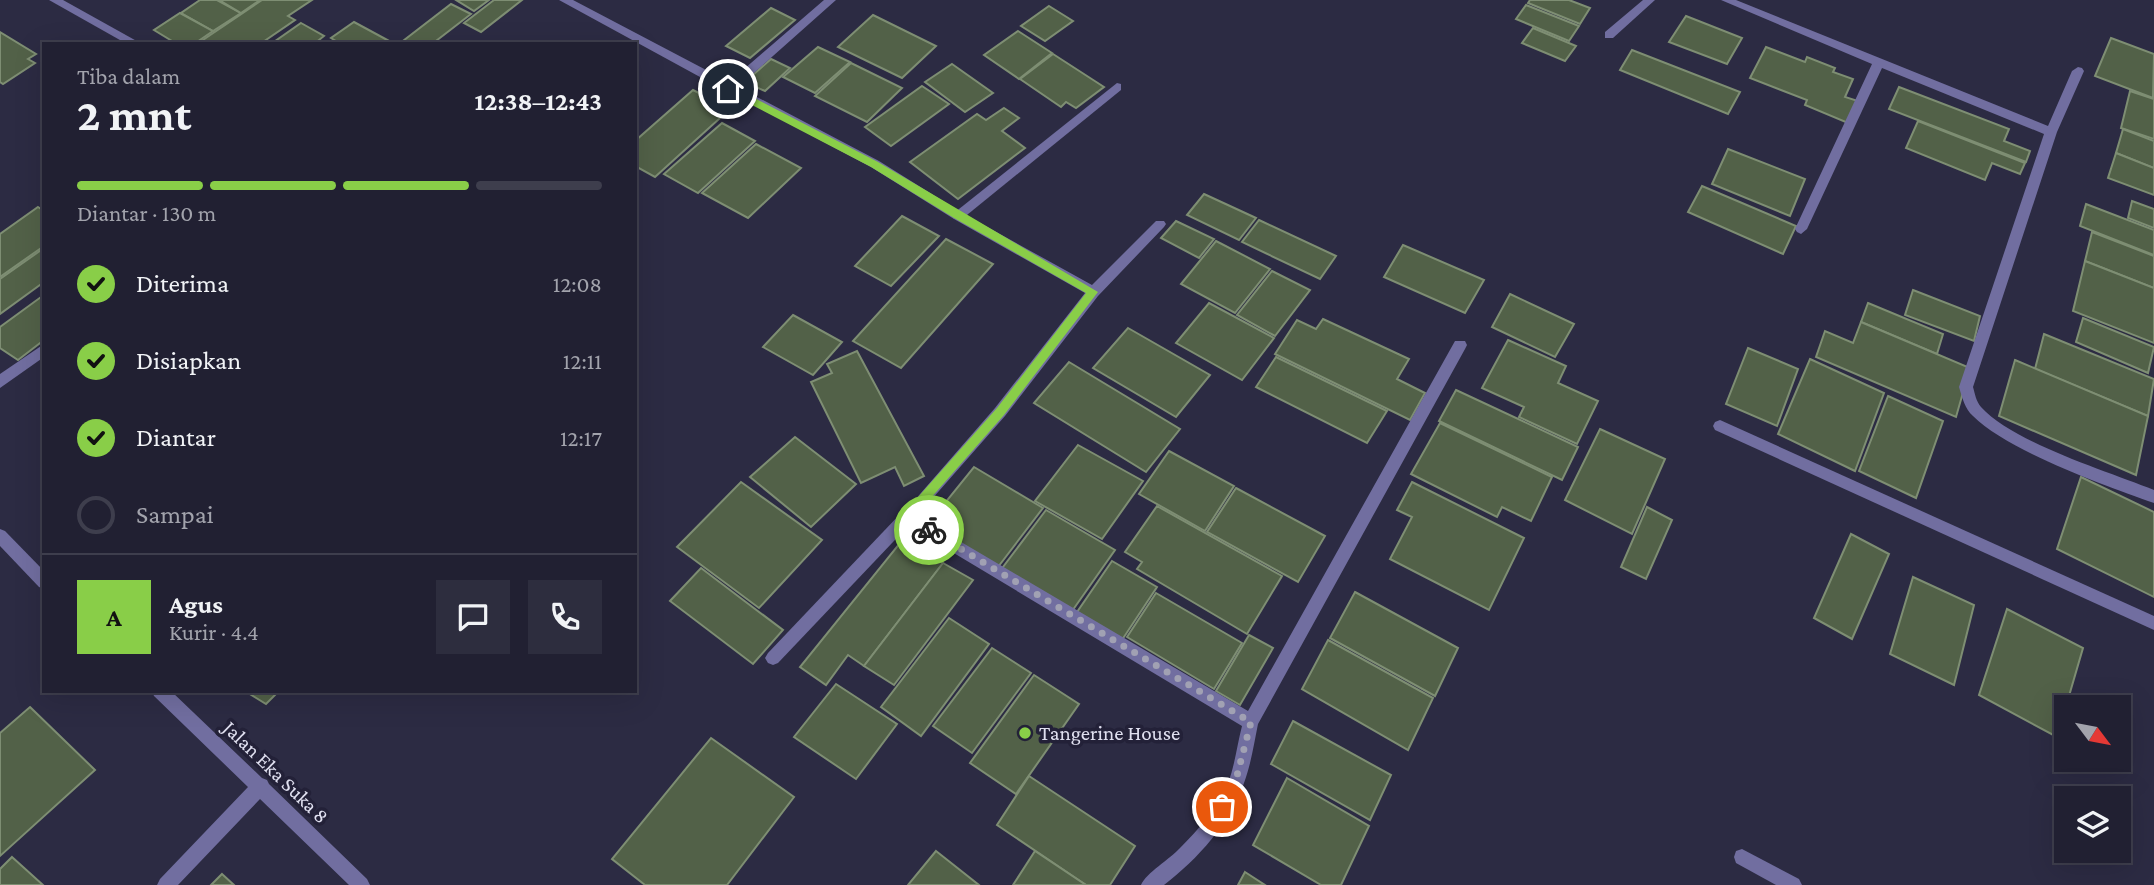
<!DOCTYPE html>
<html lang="id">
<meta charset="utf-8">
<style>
:root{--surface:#212032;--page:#2d2d3e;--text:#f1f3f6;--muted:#a2a3ac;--line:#3e3e4d;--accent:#89ce48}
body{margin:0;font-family:"Crimson Pro",serif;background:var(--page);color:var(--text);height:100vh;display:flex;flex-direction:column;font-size:26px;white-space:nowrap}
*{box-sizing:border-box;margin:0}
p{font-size:23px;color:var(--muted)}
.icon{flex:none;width:38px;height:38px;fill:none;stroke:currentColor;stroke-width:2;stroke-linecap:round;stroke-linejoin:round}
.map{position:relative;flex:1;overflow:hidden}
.panel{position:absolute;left:42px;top:42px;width:595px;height:651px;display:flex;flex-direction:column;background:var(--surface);border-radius:0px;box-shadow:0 7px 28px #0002,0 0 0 2px var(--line)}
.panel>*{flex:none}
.needle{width:46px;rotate:122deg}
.fabs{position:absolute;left:2054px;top:695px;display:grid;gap:14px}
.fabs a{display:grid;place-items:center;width:77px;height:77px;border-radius:0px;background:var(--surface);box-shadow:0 7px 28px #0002,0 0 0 2px var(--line);font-size:35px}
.pin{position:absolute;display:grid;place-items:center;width:60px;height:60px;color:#fff;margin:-30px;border:4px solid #fff;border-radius:50%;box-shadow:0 2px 7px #0007}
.courier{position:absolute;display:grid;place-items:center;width:70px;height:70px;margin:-35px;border:5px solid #89ce48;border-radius:50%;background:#fff;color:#222;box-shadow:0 2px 9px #0007}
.summary em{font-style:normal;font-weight:700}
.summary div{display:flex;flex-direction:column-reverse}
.summary{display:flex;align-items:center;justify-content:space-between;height:119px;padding:0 35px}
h1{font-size:46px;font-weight:700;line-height:52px}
.bar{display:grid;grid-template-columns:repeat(4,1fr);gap:10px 7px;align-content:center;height:84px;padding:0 35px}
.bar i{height:9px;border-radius:5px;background:var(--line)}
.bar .selected{background:var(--accent)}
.bar p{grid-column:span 4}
.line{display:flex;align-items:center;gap:18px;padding:0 35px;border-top:2px solid var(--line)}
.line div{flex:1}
.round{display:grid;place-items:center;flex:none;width:74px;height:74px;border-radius:0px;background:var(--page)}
ol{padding:0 35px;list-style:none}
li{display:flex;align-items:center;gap:21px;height:77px}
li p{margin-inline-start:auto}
li .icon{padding:7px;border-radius:50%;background:var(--accent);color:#111;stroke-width:4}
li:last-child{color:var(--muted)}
li i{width:38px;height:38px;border:4px solid var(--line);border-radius:50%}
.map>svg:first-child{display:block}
.building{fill:#526148;stroke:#7e8e73;stroke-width:2}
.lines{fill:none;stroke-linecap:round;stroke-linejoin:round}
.lane{fill:#716ea0;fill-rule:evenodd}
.street{fill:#716ea0;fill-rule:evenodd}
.route{fill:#89ce48}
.done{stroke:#a1a1b3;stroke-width:7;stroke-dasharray:0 12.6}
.poi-dot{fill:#89ce48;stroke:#232138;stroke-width:2.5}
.labels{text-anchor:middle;stroke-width:7;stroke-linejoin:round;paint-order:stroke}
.poi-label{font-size:21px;fill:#e0e0f0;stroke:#232138;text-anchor:start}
.street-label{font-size:21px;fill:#e0e0f0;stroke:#232138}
</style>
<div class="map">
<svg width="2154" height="885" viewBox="0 0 2154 885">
<rect width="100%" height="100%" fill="#2c2b43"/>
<g class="building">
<polygon points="200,0 217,0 241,13 213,31 181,13"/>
<polygon points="219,0 260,0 241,13"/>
<polygon points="262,0 312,0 288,16 295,20 260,44 197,44"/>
<polygon points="456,0 489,0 474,11"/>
<polygon points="494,0 522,0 481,32 464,23"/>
<polygon points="1530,0 1569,0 1590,8 1580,24 1528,3"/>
<polygon points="451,4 471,14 432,44 399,44"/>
<polygon points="1526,5 1579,26 1569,41 1516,19"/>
<polygon points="1049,6 1073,21 1045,41 1021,26"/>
<polygon points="771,8 795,20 750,58 726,46"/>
<polygon points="180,13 213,31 194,44 177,44 154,30"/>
<polygon points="873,15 936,46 902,78 838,47"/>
<polygon points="1686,16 1742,38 1727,64 1669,42"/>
<polygon points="354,22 391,42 341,44 331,38"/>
<polygon points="301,23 324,36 314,44 271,44"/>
<polygon points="1533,28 1576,46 1565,61 1522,43"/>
<polygon points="1018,31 1052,53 1019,79 984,55"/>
<polygon points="0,32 36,54 28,59 35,63 3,84 0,82"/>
<polygon points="2111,38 2154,54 2153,98 2095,76"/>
<polygon points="818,47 850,62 815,93 783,77"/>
<polygon points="1766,47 1805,62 1807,57 1835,68 1833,72 1853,79 1845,97 1858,101 1848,123 1805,105 1807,100 1750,78"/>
<polygon points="1632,50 1740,92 1728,114 1620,70"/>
<polygon points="1053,54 1104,87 1076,108 1066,102 1061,107 1020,79"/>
<polygon points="771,59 790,68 765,91 745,82"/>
<polygon points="851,63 902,88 867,122 815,96"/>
<polygon points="952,64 993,93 965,112 925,82"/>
<polygon points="922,86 949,104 891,146 865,127"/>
<polygon points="1899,87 2009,129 2004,141 2030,151 2026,162 1889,109"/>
<polygon points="693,90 730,109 655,177 635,166 635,141"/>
<polygon points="2130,91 2154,99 2154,139 2121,128"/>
<polygon points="1004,108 1019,118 1002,131 1025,148 958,199 910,162 977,114 986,120"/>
<polygon points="1918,121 2025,163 2020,174 1992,163 1985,180 1906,148"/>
<polygon points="722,123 755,141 698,193 664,174"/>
<polygon points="2123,129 2154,141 2154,168 2116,153"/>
<polygon points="756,144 801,168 748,218 702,193"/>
<polygon points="1728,149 1805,179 1790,216 1712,184"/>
<polygon points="2116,153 2154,168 2154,195 2108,178"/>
<polygon points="1702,186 1796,226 1783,254 1688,212"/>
<polygon points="1204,194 1256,218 1239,240 1187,215"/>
<polygon points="2132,201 2154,209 2154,228 2128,218"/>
<polygon points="2086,204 2154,230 2154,255 2080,226"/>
<polygon points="38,207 44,211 44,246 0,277 0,234"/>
<polygon points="902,216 939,236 891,286 855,266"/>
<polygon points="1259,220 1336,256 1320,279 1242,242"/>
<polygon points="1176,221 1214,239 1199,258 1161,238"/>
<polygon points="2092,232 2154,256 2154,288 2085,261"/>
<polygon points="946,239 993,264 901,368 853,341"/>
<polygon points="1216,241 1270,269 1235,313 1181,284"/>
<polygon points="1403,245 1484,280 1465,313 1384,277"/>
<polygon points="44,248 44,282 0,314 0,279"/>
<polygon points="2085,261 2154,288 2154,343 2073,311"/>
<polygon points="1272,271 1310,290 1275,336 1237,315"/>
<polygon points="1913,290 1980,316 1974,341 1905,315"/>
<polygon points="1510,294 1574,324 1555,357 1492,327"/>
<polygon points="41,297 44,298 44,340 18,360 0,348 0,327"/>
<polygon points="1209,303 1274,338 1242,380 1176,343"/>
<polygon points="1868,303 1943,334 1937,354 1861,322"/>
<polygon points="793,315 842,342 813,375 763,347"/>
<polygon points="2083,318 2154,347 2148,373 2076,342"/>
<polygon points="1323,319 1409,359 1397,379 1425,393 1410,420 1275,354 1297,320 1316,329"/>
<polygon points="1861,322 1970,368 1956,417 1816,357 1825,331 1853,343"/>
<polygon points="1128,328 1210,375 1176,417 1093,368"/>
<polygon points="2044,334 2154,379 2148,416 2035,369"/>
<polygon points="1508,340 1566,366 1558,383 1598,401 1577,444 1519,417 1524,407 1482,388"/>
<polygon points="1748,348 1798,369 1777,426 1726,404"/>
<polygon points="857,351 924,476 904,486 895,467 861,483 811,382 832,373 827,364"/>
<polygon points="1276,357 1387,411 1367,443 1256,387"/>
<polygon points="1810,359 1884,393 1855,471 1778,434"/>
<polygon points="2015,360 2148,416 2136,475 1999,416"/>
<polygon points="1069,362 1180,429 1146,472 1034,403"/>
<polygon points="1456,390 1578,447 1562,480 1439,421"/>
<polygon points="1888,396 1943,421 1916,498 1859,471"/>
<polygon points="1440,423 1552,477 1531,521 1502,507 1497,517 1411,474"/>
<polygon points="1600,429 1665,459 1632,534 1565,500"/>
<polygon points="795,437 856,484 811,527 750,477"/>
<polygon points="1078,445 1143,481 1102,539 1035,501"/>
<polygon points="1169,451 1234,486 1205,531 1139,494"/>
<polygon points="974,467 1043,508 998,567 928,524"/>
<polygon points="2081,477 2154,512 2154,597 2057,549"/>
<polygon points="741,482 822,540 759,608 677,547"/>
<polygon points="1412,482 1524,538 1489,610 1390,559 1412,517 1397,510"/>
<polygon points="1236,488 1325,536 1298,582 1207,532"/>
<polygon points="1157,506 1282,576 1247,634 1137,569 1142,562 1125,552"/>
<polygon points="1647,507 1672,520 1646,579 1621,567"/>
<polygon points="1046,510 1115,550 1070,614 1000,571"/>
<polygon points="1851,534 1889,554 1852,639 1814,618"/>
<polygon points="904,538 943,563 864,666 848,655 826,685 800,667"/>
<polygon points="1112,561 1157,587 1120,643 1075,615"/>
<polygon points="943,563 973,580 894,685 864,666"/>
<polygon points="701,568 783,630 753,664 670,601"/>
<polygon points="1913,577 1974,605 1954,685 1890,654"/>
<polygon points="1355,592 1458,648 1435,696 1330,638"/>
<polygon points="1156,593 1242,643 1214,689 1127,637"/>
<polygon points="2007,609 2083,648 2057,737 1979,695"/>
<polygon points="949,618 989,644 921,736 881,707"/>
<polygon points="1249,635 1273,648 1240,705 1216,691"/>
<polygon points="1328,640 1433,698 1408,750 1302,689"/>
<polygon points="992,648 1031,673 972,753 933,726"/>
<polygon points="1034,675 1079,704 1016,794 970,763"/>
<polygon points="836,684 897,724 856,779 794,737"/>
<polygon points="245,691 279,691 266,704"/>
<polygon points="30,707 95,770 0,856 0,733"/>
<polygon points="1293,721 1391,775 1370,820 1271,764"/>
<polygon points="711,738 794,797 727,885 645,885 612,859"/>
<polygon points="1029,776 1135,846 1110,885 1086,885 997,825"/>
<polygon points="1287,778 1369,826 1341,885 1321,885 1253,845"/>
<polygon points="936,851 979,885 908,885"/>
<polygon points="1035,851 1086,885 1013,885"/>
<polygon points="12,857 43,885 0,885 0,869"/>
<polygon points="1245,872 1265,885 1238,885"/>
<polygon points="222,874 234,885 211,885"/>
</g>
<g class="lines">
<g class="lane">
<polygon points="1117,83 1121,84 1121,90 962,219 954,219 952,216 954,213"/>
<polygon points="907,511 912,512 914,517 912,522 778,663 773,665 768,663 765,658 768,653 902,512"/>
</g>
<g class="street">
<polygon points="49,0 63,0 142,44 127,44"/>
<path d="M559 0H573L729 82 824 0H836L738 87 879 161 962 213 1092 285 1156 221H1164L1166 224 1164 227 1098 296 1005 416 917 516 1248 711 1455 341H1465L1467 345 1465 349 1258 724C1254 744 1251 764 1244 783 1230 823 1198 859 1164 885H1141C1146 873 1170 859 1180 848 1198 830 1218 808 1228 783 1235 765 1237 745 1242 726L902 522 900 517 995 408 1085 293 954 219 871 167 730 92H724L722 89Z"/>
<polygon points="1643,0 1655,0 1613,38 1605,38 1605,32"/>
<path d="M1721 0H1736L2048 126 2072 71 2078 67 2082 68 2084 71 2057 132 1973 387C1975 394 1976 401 1981 407 2014 443 2107 471 2154 490V503C2106 486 2008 451 1973 416 1965 409 1962 397 1959 387L2044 134 1882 68 1807 229 1801 234 1797 232 1795 229 1872 64Z"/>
<polygon points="44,344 44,357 0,388 0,374"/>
<polygon points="1720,420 2154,616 2154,630 1715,430 1713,426 1715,422"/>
<polygon points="0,529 5,531 44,571 44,589 39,587 0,546"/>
<polygon points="152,691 171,691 262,778 267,780 269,784 367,879 370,885 349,885 260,799 178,885 157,885 160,879 248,787 154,696"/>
<polygon points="1742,849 1799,879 1802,885 1776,885 1736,863 1734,857 1736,851"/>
</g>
</g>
<polygon class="route" points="725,86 731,86 878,162 1098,292 1004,415 915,516 933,527 933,534 924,534 903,521 903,514 997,408 1086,293 954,218 871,167 725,91"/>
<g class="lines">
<polyline class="done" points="929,530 1251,722 1233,791 1222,807"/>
</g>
<circle class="poi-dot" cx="1025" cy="733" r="7"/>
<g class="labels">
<g class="poi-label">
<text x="1039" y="740">Tangerine House</text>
</g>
<g class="street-label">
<text transform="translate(276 772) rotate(44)" y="7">Jalan Eka Suka 8</text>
</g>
</g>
</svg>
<div class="fabs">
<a><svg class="needle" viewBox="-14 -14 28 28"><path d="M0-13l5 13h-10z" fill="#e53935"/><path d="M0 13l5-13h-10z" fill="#a2a3ac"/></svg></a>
<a><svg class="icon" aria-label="layers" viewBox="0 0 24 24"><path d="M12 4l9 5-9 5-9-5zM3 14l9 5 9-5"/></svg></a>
</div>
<div class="pin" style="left:1222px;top:807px;background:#ea580c"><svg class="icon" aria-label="bag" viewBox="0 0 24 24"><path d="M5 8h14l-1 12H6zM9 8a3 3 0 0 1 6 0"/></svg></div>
<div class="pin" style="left:728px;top:89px;background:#1f2937"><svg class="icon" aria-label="home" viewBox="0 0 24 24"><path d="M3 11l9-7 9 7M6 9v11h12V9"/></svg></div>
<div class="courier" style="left:929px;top:530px"><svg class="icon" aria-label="bike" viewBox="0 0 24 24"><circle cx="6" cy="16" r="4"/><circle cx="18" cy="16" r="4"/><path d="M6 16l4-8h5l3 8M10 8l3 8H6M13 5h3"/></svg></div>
<section class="panel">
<div class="summary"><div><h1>2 mnt</h1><p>Tiba dalam</p></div><em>12:38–12:43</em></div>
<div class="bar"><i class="selected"></i><i class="selected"></i><i class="selected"></i><i></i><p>Diantar · 130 m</p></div>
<ol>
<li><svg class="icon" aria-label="check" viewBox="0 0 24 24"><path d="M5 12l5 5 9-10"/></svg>Diterima<p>12:08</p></li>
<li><svg class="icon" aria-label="check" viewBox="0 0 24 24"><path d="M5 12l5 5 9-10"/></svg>Disiapkan<p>12:11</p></li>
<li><svg class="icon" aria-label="check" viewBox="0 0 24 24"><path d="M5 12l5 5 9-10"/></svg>Diantar<p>12:17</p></li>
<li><i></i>Sampai</li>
</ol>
<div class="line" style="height:126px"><b class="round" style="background:var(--accent);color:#111">A</b><div><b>Agus</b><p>Kurir · 4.4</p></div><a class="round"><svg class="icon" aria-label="chat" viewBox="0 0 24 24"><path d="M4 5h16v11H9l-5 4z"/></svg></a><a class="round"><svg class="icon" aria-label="phone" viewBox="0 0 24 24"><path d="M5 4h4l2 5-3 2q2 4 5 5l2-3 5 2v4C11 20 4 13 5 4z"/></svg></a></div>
</section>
</div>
